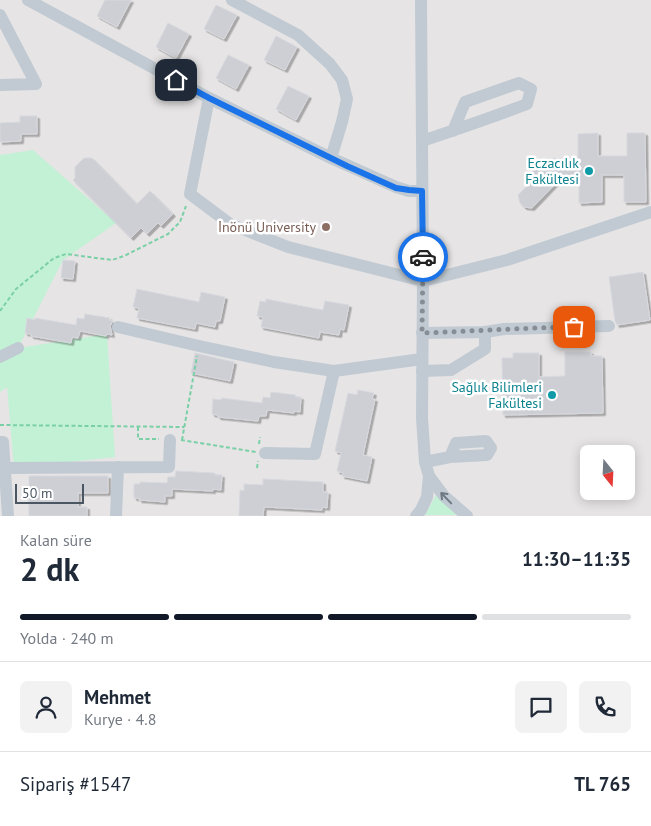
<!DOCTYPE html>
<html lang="tr">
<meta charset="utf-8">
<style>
:root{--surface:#fff;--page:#f2f2f3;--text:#1f2937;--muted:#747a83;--line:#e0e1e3;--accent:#111827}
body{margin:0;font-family:"PT Sans",sans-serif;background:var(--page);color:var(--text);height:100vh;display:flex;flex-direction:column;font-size:19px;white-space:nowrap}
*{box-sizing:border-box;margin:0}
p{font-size:16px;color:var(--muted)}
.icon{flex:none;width:28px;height:28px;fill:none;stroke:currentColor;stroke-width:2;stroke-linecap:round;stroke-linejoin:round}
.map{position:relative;height:516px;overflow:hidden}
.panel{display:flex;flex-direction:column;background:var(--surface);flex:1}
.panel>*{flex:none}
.needle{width:32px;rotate:162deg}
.controls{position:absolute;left:580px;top:445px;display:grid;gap:10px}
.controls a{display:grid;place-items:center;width:55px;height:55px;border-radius:8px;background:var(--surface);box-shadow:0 2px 12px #0003;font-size:25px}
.scale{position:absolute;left:15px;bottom:12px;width:69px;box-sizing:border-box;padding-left:5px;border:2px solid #4a5661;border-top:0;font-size:14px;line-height:18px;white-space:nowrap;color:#4a5661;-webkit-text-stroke:4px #fff;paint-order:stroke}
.pin{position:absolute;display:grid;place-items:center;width:42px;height:42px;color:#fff;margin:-21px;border-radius:10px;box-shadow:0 2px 8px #0006}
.courier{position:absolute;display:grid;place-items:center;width:50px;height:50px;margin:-25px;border:4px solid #1a73e8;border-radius:50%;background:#fff;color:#222;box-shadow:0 1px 6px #0007}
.head em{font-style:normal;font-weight:600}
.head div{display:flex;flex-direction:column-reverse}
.head{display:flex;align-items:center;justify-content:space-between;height:85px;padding:0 20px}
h1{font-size:32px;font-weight:600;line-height:38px}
.bar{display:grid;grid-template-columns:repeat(4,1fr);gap:8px 5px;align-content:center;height:60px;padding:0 20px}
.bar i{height:6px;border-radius:4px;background:var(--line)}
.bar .current{background:var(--accent)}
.bar p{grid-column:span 4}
.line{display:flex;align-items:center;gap:12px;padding:0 20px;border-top:1px solid var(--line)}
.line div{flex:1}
.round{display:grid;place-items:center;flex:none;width:52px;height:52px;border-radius:8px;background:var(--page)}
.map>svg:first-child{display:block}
.education{fill:#e6e4e5;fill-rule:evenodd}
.green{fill:#c3f1d5}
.building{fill:#cdcfd5;stroke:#d7d9de;filter:url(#shadow)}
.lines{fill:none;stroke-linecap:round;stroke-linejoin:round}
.path{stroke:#7ad0a6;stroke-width:2;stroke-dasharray:4 2.5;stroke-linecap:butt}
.minor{stroke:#c1cad2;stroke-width:12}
.oneway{stroke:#6e7983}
.done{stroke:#868d94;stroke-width:5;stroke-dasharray:0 9}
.route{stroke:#1a73e8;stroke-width:6}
.culture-dot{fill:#0f9aa8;stroke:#fff;stroke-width:2}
.education-dot{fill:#8d6e63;stroke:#fff;stroke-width:2}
.labels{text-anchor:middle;stroke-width:5;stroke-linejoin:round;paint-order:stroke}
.culture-label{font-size:14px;fill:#0d838f;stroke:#fff;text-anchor:end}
.education-label{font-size:14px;fill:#785e54;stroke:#fff;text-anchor:end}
</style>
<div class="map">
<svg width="651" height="516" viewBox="0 0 651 516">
<defs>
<filter id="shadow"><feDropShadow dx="2.5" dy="2.5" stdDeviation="0" flood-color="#0004"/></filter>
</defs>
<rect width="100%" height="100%" fill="#f5f3f3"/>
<path class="education" d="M0 0H651V516H0ZM589 454H626V491H589Z"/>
<g class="green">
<polygon points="33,150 116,223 63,260 18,348 107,334 115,457 14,468 7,387 0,392 0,155"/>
<polygon points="436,495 459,515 425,515"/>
</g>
<g class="building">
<polygon points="105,0 131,0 117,27 97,16"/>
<polygon points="216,5 237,15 224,39 204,29"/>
<polygon points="168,23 189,34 176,58 156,47"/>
<polygon points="276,36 297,47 285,70 264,60"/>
<polygon points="228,55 249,65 236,89 216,78"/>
<polygon points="288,86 309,96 296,120 276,109"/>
<polygon points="20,116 37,116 37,134 21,134 21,141 0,142 0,123 20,122"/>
<polygon points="598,133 598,156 627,156 627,133 645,133 646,202 624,202 624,175 602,175 602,202 579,203 579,182 557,182 532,208 524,207 520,203 518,195 530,183 525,178 536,167 536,159 578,158 578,134"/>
<polygon points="84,158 92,158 137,204 150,191 173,214 161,226 158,223 147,234 141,228 131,238 73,180 75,178 75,167"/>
<polygon points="63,260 75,261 73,279 61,278"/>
<polygon points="643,272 650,320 617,325 615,321 609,277"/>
<polygon points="137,289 199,302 201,292 225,297 220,321 216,321 215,327 196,323 195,329 137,318 139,308 133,307"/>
<polygon points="266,299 323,310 325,301 349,305 344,330 340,329 339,335 320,332 319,338 261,327 263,317 257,316 260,301 266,302"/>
<polygon points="85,314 110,318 109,320 113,321 110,326 112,335 107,334 106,336 80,331 78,338 72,337 71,343 31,336 31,334 25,333 27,318 35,320 35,318 76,325 77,318 84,319"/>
<polygon points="565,352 591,352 591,356 602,356 603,413 503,415 502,358 513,358 513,353 539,353 539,377 565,376"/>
<polygon points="195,353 234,362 230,381 191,373"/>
<polygon points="358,390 374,393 372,399 375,399 363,455 372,457 367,481 342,476 343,473 337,471 341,453 335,451 348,393 357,395"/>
<polygon points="271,392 296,395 295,397 301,397 300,412 294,411 294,413 267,410 266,416 259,416 258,421 218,417 218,415 212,414 213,399 221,400 222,398 262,403 263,397 270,398"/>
<polygon points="176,471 215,473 215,475 222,475 221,490 213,489 213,491 172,489 172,496 165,496 165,502 139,500 140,498 134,498 134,484 140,484 140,482 167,483 168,477 175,477"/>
<polygon points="29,476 108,476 108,493 78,493 78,507 87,507 87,516 29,516"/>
<polygon points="263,479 323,482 323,492 328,492 327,508 322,507 322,510 264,507 263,516 239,516 240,490 244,491 244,484 263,485"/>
</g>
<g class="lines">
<g class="path">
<polyline points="0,311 16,289 54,258 66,254 112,260 124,256 168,234 180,222 186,206"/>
<polyline points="0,425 184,427"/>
<polyline points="138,427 138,439 159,439"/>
<polyline points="181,440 256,452"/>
<polyline points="182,440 197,356"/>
<polyline points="259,444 260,437"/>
<polyline points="257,468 258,461"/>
</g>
<g class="minor">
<polyline points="28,0 209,98 331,158 396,187 409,191 422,191"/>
<polyline points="232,0 298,35 330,64 342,80 347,99 342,122 331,158"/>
<polyline points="0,15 36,84 0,85"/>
<polyline points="209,98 190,194 230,224 288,247 423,281 507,260 651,212"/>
<path d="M422 141C458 129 493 117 527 104L531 89 519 83 465 102 453 131"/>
<polyline points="118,327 199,346 274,362 334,371 422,359"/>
<polyline points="422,333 485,332 504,329 609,326"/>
<polyline points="0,357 18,348"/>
<polyline points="422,371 451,370 485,349 485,332"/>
<polyline points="0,442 3,442 8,516"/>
<polyline points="265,453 315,454 334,371"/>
<polyline points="425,462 450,457 487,455 491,448 486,441 456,443 450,457"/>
<polyline points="5,468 169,467 170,440"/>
<polyline points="429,476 444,496 467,516"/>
<polyline points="116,516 118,467"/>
<polyline points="416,516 421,510 427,497 429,476 425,462 422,418 423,281 421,0"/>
</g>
</g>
<defs><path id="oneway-shaft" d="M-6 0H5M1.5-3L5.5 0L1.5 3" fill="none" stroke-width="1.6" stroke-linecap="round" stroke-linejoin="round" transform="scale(1.25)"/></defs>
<use class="oneway" href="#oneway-shaft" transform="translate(446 498) rotate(-134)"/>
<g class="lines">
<path class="done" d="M423 257 422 333C473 331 523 328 574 327"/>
<polyline class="route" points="176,80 209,98 347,166 396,188 409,190 422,191 423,257"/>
</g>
<g class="culture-dot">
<circle cx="589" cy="171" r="5"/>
<circle cx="552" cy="395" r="5"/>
</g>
<circle class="education-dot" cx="326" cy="227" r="5"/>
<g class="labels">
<g class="culture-label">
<text x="579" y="168">Eczacılık<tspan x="579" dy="16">Fakültesi</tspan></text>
<text x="542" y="392">Sağlık Bilimleri<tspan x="542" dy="16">Fakültesi</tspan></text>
</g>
<g class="education-label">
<text x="316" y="232">İnönü University</text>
</g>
</g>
</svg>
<div class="controls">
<a><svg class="needle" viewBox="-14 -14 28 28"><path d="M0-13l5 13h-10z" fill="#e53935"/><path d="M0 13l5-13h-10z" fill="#747a83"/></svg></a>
</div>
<div class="scale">50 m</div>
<div class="pin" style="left:574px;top:327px;background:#ea580c"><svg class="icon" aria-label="bag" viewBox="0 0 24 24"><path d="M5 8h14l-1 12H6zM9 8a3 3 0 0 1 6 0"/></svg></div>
<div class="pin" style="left:176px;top:80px;background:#1f2937"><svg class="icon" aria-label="home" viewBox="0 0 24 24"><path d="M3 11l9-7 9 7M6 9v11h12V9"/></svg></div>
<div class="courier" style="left:423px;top:257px"><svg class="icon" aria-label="car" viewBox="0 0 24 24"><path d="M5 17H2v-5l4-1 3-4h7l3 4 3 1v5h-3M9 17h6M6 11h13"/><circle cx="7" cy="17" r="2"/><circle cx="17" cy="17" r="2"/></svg></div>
</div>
<section class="panel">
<div class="head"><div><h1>2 dk</h1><p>Kalan süre</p></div><em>11:30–11:35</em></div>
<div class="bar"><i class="current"></i><i class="current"></i><i class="current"></i><i></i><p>Yolda · 240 m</p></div>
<div class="line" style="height:90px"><a class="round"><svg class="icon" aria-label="person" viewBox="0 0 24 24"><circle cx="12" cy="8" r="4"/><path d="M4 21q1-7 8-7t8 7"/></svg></a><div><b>Mehmet</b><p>Kurye · 4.8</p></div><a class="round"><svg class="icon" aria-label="chat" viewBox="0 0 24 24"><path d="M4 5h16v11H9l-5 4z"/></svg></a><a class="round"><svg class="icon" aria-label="phone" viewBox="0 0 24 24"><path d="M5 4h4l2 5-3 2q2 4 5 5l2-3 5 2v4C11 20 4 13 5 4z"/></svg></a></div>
<div class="line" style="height:65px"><div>Sipariş #1547</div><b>TL 765</b></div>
</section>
